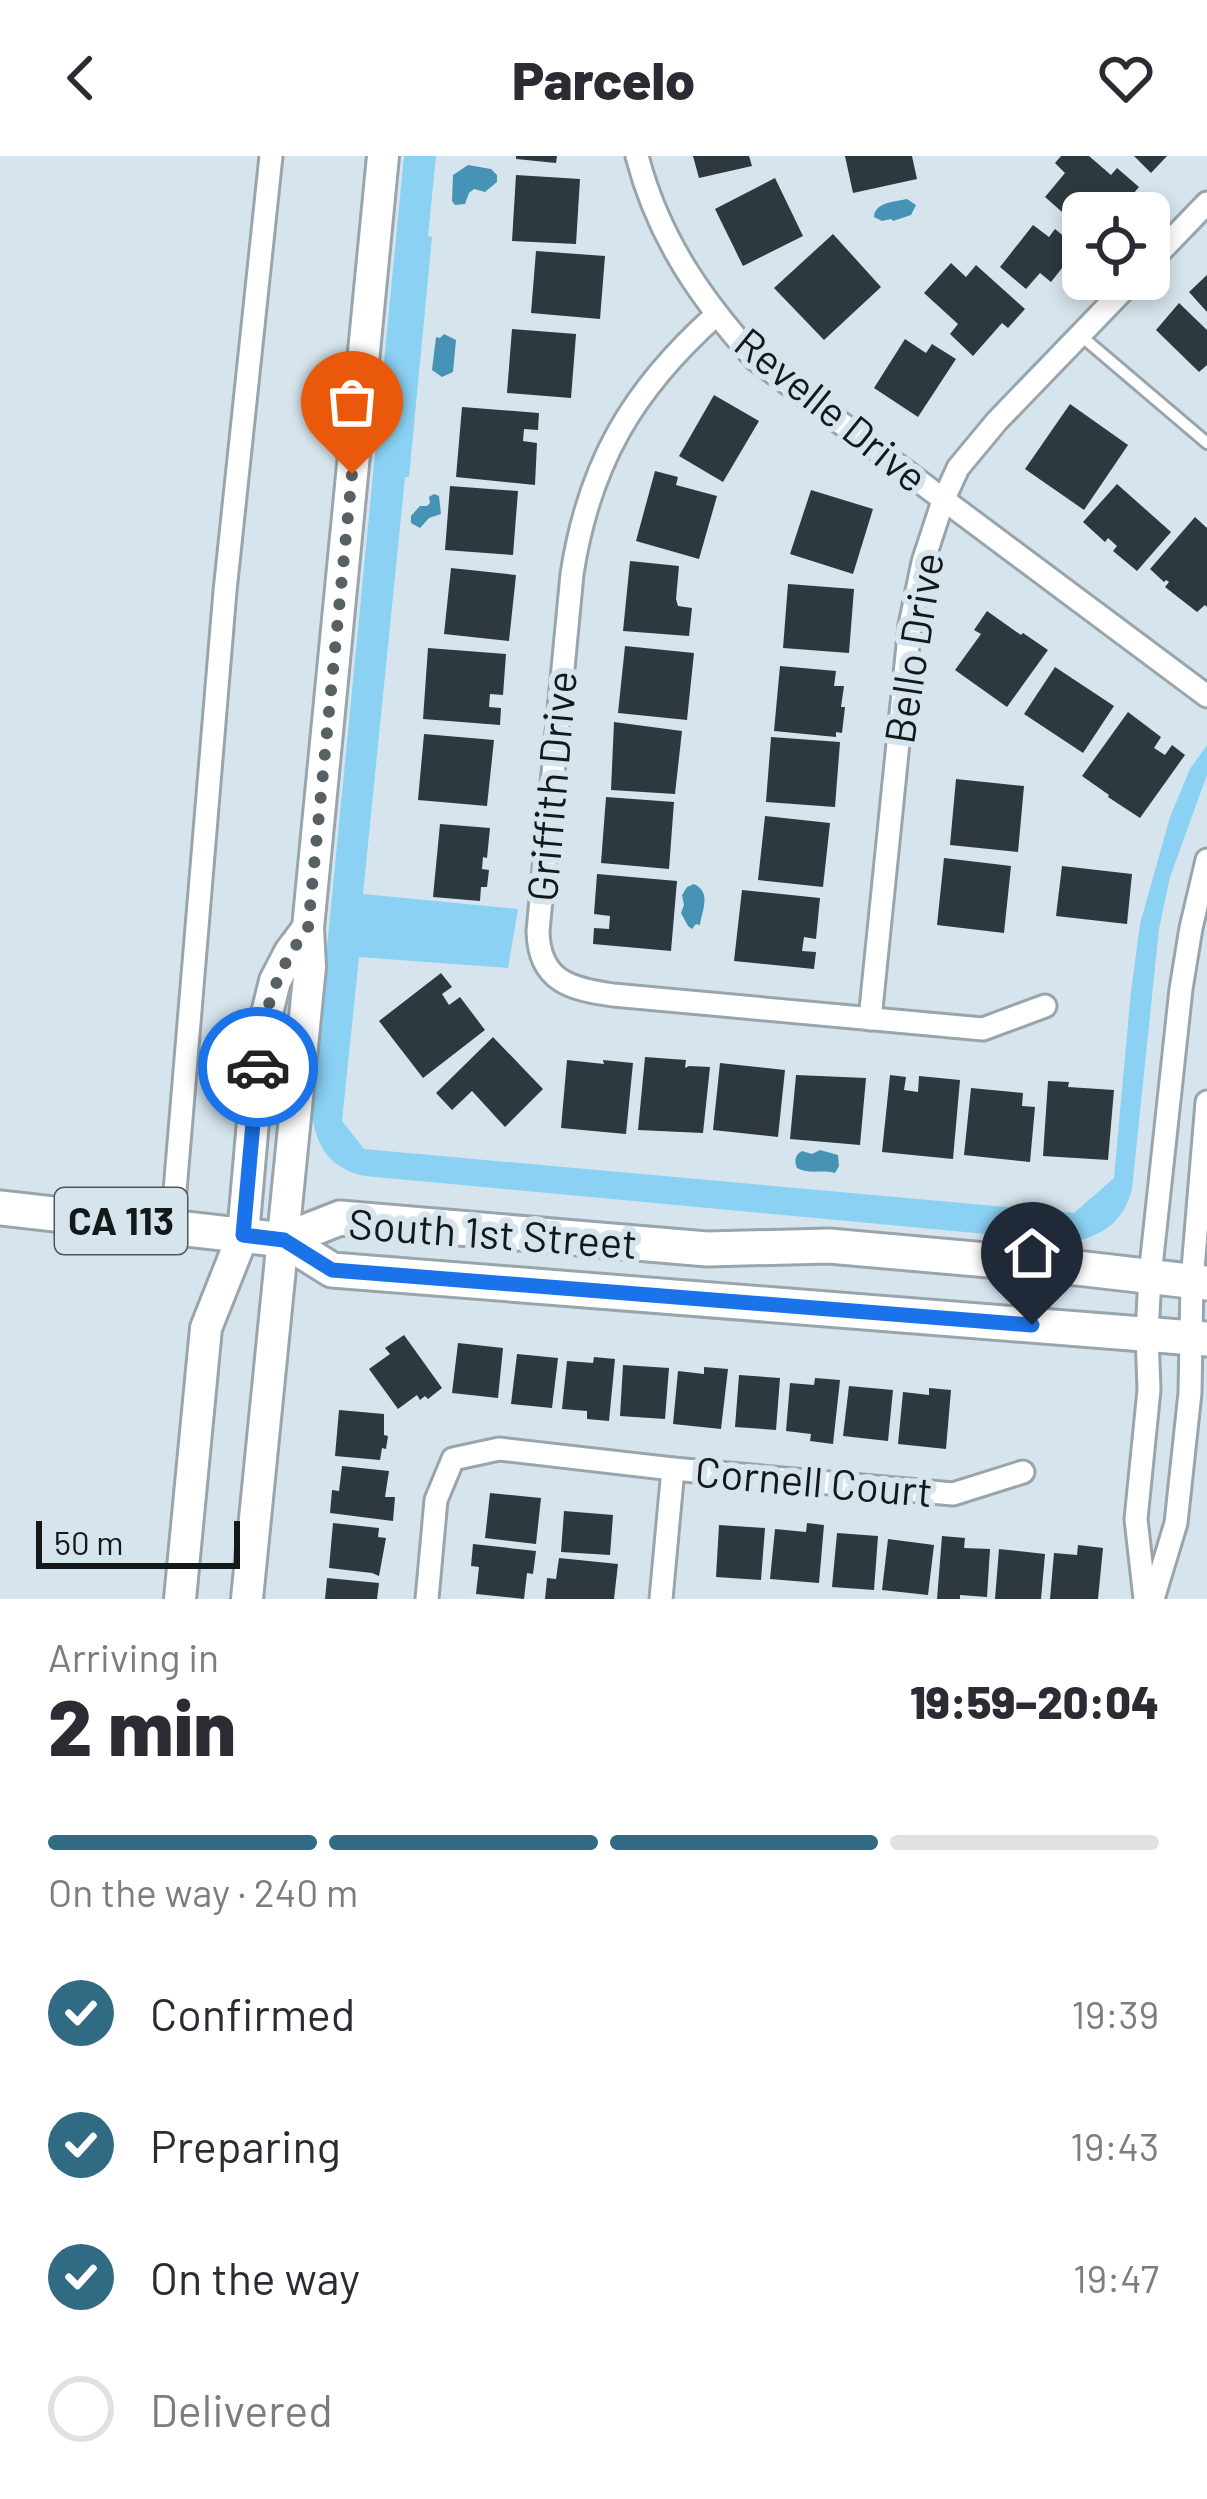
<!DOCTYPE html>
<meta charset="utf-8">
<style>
:root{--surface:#fff;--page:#f2f2f3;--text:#2b2b33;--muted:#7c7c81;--line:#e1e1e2;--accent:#316a83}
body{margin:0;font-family:Barlow,sans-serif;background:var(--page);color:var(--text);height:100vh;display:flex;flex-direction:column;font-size:45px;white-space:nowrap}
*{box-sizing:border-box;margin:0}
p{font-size:39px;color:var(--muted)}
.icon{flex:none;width:66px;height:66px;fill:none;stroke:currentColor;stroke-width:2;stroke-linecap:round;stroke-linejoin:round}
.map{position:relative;height:1443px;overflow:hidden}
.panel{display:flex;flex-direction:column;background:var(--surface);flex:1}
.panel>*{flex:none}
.tools{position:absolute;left:1062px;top:36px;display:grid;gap:24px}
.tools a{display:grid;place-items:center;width:108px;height:108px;border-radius:18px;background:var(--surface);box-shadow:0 6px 18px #0003;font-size:60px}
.scale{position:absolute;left:36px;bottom:30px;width:204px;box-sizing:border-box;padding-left:12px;border:6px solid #13181a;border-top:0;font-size:33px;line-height:42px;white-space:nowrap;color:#13181a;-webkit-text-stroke:9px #d6e5ed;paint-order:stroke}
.pin{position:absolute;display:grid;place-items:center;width:102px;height:102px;color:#fff;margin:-123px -51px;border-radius:50% 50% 50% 0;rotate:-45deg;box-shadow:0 0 12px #0007}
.pin .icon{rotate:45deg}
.courier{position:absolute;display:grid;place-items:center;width:120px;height:120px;margin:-60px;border:9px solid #1a73e8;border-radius:50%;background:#fff;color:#222;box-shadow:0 3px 15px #0007}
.head em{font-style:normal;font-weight:800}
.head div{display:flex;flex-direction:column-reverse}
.head{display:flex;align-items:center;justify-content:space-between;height:204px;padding:0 48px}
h1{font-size:78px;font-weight:800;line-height:90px}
.bar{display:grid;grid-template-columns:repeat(4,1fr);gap:18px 12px;align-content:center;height:144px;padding:0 48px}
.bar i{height:15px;border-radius:9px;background:var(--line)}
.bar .current{background:var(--accent)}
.bar p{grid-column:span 4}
ol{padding:0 48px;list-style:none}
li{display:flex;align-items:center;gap:36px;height:132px}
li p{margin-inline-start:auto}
li .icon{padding:12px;border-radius:50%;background:var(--accent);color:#fff;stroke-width:4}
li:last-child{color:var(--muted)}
li i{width:66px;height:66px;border:6px solid var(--line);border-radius:50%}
header{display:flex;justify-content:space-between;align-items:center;height:156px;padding:0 48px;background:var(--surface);font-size:54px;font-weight:800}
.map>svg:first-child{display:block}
.green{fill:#8ad1f3}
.water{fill:#4693b6}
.building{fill:#2d393f}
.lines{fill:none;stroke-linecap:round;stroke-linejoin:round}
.lane-casing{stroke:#98a5ad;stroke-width:16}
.street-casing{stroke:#98a5ad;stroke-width:27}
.secondary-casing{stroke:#98a5ad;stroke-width:36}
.primary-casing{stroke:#98a5ad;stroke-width:39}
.lane{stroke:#fff;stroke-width:10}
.street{stroke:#fff;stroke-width:21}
.secondary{stroke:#fff;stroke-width:30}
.primary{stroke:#fff;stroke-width:33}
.done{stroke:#576064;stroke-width:12;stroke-dasharray:0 21.6}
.route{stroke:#1a73e8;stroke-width:15}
.labels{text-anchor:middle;stroke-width:12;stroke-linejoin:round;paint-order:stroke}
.shield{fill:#d6e5ed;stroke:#4e5659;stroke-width:3}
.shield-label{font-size:39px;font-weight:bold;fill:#13181a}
.street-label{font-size:42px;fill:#13181a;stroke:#d6e5ed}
</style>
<header><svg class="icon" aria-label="back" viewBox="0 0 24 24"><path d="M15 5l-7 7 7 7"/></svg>Parcelo<svg class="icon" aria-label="heart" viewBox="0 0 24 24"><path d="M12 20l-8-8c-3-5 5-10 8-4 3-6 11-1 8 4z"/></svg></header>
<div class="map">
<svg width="1207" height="1443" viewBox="0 0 1207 1443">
<rect width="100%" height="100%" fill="#d6e5ed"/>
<path class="green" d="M404 0H436L428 80 432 81 409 321H405L363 738 518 753 508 812 359 801 342 965 364 993 1074 1057 1114 1022 1131 835 1140 768 1170 661 1190 613 1207 589V619L1170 721 1159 773 1132 1033C1124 1065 1103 1080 1072 1086L365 1020C327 1013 311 983 312 946Z"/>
<g class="water">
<polygon points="468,9 491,13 497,19 497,26 485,36 474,33 469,37 465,48 455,49 452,45 453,19"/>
<path d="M907 43 916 49 911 59 893 65 891 63 882 65 874 61C875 46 894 46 907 43Z"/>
<polygon points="444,178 456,184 453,216 442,221 432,214 436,181 440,182"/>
<polygon points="434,338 439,340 441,358 429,362 420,372 411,367 411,360 420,350 427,350 430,347 429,341"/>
<path d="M694 728C712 737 702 754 700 769L696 768 692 773 688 770 681 757 684 749 682 739 687 731Z"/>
<path d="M820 994 838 999 839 1010 835 1017C821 1013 811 1019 797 1012 794 1005 795 999 802 995L812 998Z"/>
</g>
<g class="building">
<polygon points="516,0 557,0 556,7 516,3"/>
<polygon points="693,0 749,0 752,10 699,22"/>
<polygon points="845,0 912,0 917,23 853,37"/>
<polygon points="1061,0 1089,0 1111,19 1117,12 1139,31 1117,57 1110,57 1098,47 1089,57 1083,57 1083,65 1078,70 1045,41 1065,17 1055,7"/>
<polygon points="1134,0 1167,0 1151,17"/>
<polygon points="516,19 580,23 576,88 512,85"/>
<polygon points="775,22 803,80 743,110 715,53"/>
<polygon points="1033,69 1049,81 1055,73 1078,92 1051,126 1040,117 1026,133 1000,111"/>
<polygon points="833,78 881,131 824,184 774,132"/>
<polygon points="536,95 605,100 600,163 531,157"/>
<polygon points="951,107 966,121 976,109 1025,153 1008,172 1002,167 973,200 950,178 958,168 924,137"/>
<polygon points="1207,119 1207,156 1189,136"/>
<polygon points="1179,147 1207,174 1207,209 1199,216 1156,174"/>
<polygon points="512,173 576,178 571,242 507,237"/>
<polygon points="905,183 926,197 932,188 956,203 918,261 874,232"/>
<polygon points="714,239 759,265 723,326 679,300"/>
<polygon points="1070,248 1128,289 1084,354 1025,313"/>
<polygon points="462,251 539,257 538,274 524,273 523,285 537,287 535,329 456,321"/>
<polygon points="655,315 678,321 676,329 717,340 699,403 636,385"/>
<polygon points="1117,328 1171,376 1137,415 1113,395 1117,390 1108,382 1105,386 1083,366"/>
<polygon points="450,330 518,335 513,399 445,394"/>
<polygon points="811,334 873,353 853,418 790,398"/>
<polygon points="1195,361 1207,372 1207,451 1205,449 1197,456 1165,431 1169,426 1166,424 1164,426 1150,413"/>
<polygon points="630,405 679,410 676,443 678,450 692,452 689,480 623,475"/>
<polygon points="451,412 516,419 509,485 444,478"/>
<polygon points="788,428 854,433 849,497 783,492"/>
<polygon points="987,455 1021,479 1023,477 1048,494 1007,551 955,514 981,478 974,474"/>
<polygon points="625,490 694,497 687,564 618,557"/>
<polygon points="428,492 506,498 503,539 490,538 489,551 501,552 500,569 423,563"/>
<polygon points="780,510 836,515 834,530 844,530 841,551 845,551 842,577 836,576 836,581 774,575"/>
<polygon points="1055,511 1114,550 1083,597 1024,558"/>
<polygon points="1128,556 1161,581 1154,592 1165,599 1172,589 1185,599 1140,662 1108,641 1109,639 1082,620"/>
<polygon points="614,566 682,575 675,638 611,634"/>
<polygon points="424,578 494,584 487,650 418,644"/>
<polygon points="771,581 840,586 835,651 766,646"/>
<polygon points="956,623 1024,630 1018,696 950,689"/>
<polygon points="606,641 674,646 669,713 601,707"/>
<polygon points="765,660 830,667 823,731 758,724"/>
<polygon points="440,668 490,672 487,702 483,701 482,713 489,714 487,731 481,731 480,745 433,741"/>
<polygon points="944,702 1011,710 1004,777 937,769"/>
<polygon points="1062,710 1132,718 1127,768 1056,760"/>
<polygon points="597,718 677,725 671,795 593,788 594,772 609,773 610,760 594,758"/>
<polygon points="742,734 820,742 816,783 804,781 802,795 816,796 814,813 734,805"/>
<polygon points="441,817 452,831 442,838 449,849 460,841 485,874 423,922 379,865"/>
<polygon points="493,881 543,933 505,971 472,935 452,954 436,937"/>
<polygon points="645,901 686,904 685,912 689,910 710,911 703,977 638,974"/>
<polygon points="567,904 604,908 603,904 633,907 626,978 561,972"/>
<polygon points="720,907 785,914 778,981 713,974"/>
<polygon points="796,919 866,922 860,989 790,983"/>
<polygon points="890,919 906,921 904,934 918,936 919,920 960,924 953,1003 882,996"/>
<polygon points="1048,925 1069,926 1068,931 1114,934 1108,1004 1043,1000"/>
<polygon points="971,932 1023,937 1022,950 1035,951 1030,1006 964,999"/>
<polygon points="404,1179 442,1232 428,1243 425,1240 420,1244 417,1239 398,1253 369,1213 390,1198 385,1192"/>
<polygon points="458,1187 503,1192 498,1242 452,1237"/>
<polygon points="517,1198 558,1202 552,1252 511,1248"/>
<polygon points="594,1201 615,1203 609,1265 587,1263 587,1255 562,1253 567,1205 593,1207"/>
<polygon points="623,1209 669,1212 665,1263 620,1260"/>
<polygon points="704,1211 728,1213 721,1273 673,1268 678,1215 704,1218"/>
<polygon points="739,1219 780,1222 776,1274 735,1271"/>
<polygon points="815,1222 840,1224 833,1288 810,1285 811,1278 786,1275 790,1227 814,1229"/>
<polygon points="849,1230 893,1234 888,1285 843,1280"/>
<polygon points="929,1232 951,1234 946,1293 898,1288 903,1236 929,1239"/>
<polygon points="339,1254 384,1258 384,1279 388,1280 386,1293 382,1292 380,1304 335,1300"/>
<polygon points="342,1310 389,1315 385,1341 395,1341 393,1365 330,1357 332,1334 339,1335"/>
<polygon points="490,1337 541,1342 536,1388 485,1382"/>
<polygon points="564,1355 613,1359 610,1399 561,1396"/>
<polygon points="333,1367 379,1372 378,1381 386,1382 379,1420 372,1417 329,1412"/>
<polygon points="807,1367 824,1369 819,1427 770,1423 775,1373 806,1376"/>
<polygon points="719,1369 765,1372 761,1424 716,1421"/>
<polygon points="837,1377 878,1380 874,1434 832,1431"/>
<polygon points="942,1380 965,1382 964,1392 990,1393 987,1441 960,1439 960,1443 937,1443"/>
<polygon points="888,1383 934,1389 928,1439 882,1434"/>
<polygon points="473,1388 536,1395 533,1418 527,1417 524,1443 476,1438 479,1411 471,1410"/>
<polygon points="1078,1389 1103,1392 1098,1443 1050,1443 1054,1397 1077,1399"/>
<polygon points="999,1393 1045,1398 1041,1443 995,1443"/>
<polygon points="559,1402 618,1408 614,1443 545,1443 547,1422 556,1423"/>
<polygon points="327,1422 379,1427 377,1443 325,1443"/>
</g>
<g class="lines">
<defs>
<polyline id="lane" points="1080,179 1207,287"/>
<g id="street">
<path d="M637 0C658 81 700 142 755 203L1207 540"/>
<polyline points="1149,107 1207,47"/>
<path d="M716 159C632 234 589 308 572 418L538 775C539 825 570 833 613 839L983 873 1045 850"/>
<polyline points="870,863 910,469 923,406 943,345 958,312 997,265 1134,123"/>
<polyline points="172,1071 225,435 271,0"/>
<polyline points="427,1443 436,1344 453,1303 499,1293 673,1313 953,1338 1023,1316"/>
<polyline points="661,1443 673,1313"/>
<polyline points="1145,1443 1136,1363 1149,1234 1147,1178 1150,1120 1181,833 1191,772 1207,704"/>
<polyline points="1153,1443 1176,1367 1190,1237 1192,1125 1207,946"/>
</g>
<g id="secondary">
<polyline points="180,1443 206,1172 243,1079 260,886 275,825 290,796 308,772"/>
<polyline points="247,1443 310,811 308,772 383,0"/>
</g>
<g id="primary">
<polyline points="0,1052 284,1084 332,1114 1207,1183"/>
<polyline points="284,1084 340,1062 707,1093 829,1090 1077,1112 1207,1127"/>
</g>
</defs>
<use href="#lane" class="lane-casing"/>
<use href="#street" class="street-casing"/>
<use href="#secondary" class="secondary-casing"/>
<use href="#primary" class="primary-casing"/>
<use href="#lane" class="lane"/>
<use href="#street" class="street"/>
<use href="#secondary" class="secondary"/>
<use href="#primary" class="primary"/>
</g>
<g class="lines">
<path class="done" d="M258 911C262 858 276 814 308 772L352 318"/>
<polyline class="route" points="258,911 243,1079 284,1084 332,1114 1032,1169"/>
</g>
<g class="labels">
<rect class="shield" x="55" y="1032" width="132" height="66" rx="9"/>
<g class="shield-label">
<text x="121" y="1079">CA 113</text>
</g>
<g class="street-label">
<text transform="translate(831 254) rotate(39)" y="15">Revelle Drive</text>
<text transform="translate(914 492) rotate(-81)" y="15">Bello Drive</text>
<text transform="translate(552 630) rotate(-85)" y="15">Griffith Drive</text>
<text transform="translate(493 1078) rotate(4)" y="15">South 1st Street</text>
<text transform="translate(814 1326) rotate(5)" y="15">Cornell Court</text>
</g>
</g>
</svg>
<div class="tools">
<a><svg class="icon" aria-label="locate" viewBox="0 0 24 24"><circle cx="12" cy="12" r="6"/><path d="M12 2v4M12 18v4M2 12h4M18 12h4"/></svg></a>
</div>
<div class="scale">50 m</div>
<div class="pin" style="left:352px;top:318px;background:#ea580c"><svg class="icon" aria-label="bag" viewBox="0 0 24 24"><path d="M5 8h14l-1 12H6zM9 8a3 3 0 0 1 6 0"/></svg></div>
<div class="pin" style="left:1032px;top:1169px;background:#1f2937"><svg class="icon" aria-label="home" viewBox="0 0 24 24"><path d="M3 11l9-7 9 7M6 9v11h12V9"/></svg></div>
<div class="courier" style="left:258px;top:911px"><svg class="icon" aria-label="car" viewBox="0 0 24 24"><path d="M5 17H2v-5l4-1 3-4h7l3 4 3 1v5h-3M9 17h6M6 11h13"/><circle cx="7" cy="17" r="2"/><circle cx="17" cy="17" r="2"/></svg></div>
</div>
<section class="panel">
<div class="head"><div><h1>2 min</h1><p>Arriving in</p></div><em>19:59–20:04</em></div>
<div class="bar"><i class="current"></i><i class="current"></i><i class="current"></i><i></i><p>On the way · 240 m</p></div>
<ol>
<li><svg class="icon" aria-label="check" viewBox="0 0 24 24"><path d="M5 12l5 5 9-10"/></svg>Confirmed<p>19:39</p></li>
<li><svg class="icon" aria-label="check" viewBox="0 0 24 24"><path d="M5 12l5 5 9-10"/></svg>Preparing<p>19:43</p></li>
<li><svg class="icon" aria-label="check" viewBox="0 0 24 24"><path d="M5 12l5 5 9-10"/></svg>On the way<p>19:47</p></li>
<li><i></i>Delivered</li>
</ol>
</section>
